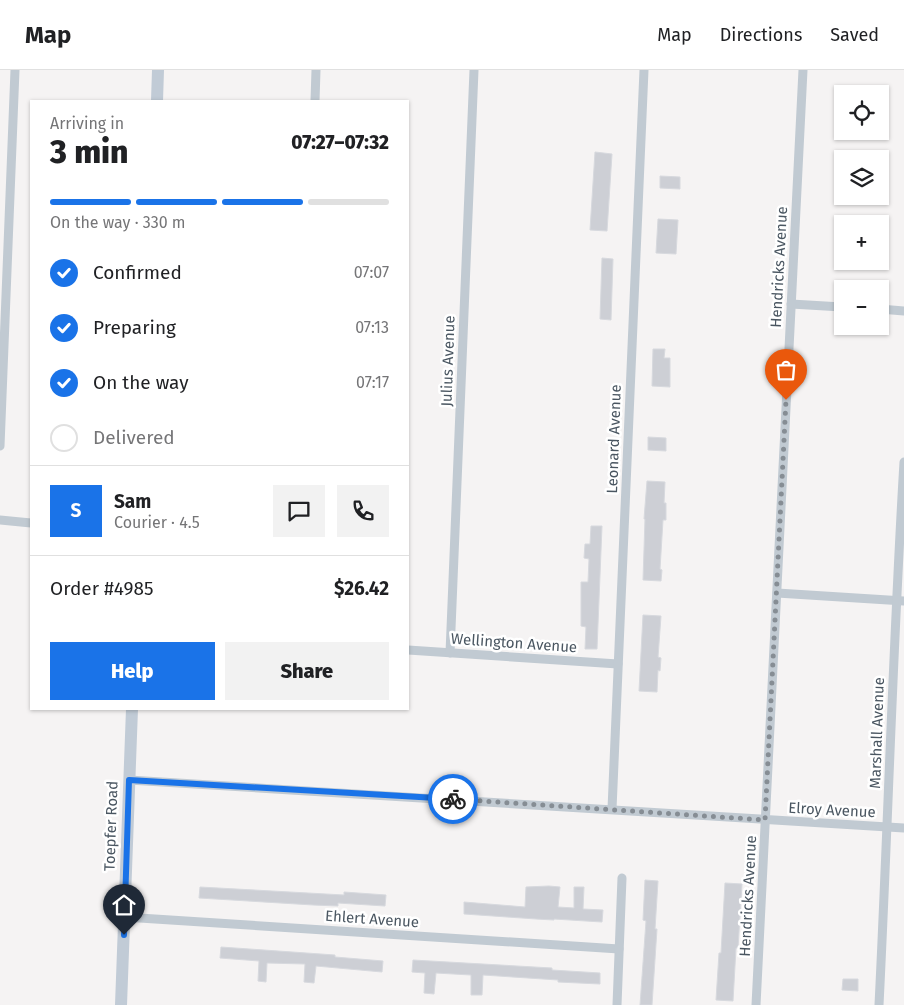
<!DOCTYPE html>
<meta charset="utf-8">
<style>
:root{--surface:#fff;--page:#f2f2f2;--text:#202124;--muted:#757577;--line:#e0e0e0;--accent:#1a73e8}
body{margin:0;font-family:"Fira Sans",sans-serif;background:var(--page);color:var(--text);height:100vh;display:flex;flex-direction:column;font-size:19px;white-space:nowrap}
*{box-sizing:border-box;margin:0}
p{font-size:16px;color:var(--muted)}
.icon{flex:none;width:28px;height:28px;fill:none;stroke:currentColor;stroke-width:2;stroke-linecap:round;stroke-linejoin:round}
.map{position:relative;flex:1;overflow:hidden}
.sheet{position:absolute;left:30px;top:30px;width:379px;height:610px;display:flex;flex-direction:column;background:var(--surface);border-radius:0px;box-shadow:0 1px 4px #0004}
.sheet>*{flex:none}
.fabs{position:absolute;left:834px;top:15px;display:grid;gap:10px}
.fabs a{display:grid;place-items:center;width:55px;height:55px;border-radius:0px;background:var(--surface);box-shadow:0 1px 4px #0004;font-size:25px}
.pin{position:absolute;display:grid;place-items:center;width:42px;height:42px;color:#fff;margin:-51px -21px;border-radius:50% 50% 50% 0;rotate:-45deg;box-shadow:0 0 5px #0007}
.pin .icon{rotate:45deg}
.courier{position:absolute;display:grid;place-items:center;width:50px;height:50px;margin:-25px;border:4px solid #1a73e8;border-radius:50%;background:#fff;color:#222;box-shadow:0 1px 6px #0007}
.summary em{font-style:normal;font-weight:800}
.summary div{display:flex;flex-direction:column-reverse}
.summary{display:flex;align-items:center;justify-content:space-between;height:85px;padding:0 20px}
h1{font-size:32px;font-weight:800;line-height:38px}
.bar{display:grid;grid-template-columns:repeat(4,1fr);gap:8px 5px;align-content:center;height:60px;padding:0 20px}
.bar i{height:6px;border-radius:4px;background:var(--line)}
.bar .active{background:var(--accent)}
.bar p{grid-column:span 4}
.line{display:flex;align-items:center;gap:12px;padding:0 20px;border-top:1px solid var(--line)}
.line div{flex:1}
.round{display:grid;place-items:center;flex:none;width:52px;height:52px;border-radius:0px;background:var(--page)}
ol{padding:0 20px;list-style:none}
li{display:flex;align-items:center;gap:15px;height:55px}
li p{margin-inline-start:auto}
li .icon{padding:5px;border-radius:50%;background:var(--accent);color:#fff;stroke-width:4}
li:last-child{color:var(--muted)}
li i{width:28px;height:28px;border:2px solid var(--line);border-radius:50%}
.cta{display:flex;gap:10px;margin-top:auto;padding:10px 20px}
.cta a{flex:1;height:58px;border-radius:0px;background:var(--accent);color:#fff;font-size:20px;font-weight:800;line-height:58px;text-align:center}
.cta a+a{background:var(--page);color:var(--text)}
header{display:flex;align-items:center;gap:30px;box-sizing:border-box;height:70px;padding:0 25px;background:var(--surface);border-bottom:1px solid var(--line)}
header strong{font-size:24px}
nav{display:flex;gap:28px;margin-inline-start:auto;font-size:18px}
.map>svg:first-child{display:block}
.building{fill:#cdcfd5;stroke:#d7d9de}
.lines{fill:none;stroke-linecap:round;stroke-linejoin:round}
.street{stroke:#c1cad2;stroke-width:9}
.secondary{stroke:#c1cbd6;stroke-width:12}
.done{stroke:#868d94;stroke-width:5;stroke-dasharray:0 9}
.route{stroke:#1a73e8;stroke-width:6}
.labels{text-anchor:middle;stroke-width:5;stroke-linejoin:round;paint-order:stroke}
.street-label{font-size:15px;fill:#4a5661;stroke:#fff}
</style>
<header>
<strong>Map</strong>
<nav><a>Map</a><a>Directions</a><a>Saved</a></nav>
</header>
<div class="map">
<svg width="904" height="935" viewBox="0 0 904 935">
<rect width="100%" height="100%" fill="#f5f3f3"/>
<g class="building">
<polygon points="595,82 612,84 607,161 590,160"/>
<polygon points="660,106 680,107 680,119 660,118"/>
<polygon points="658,149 678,150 676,184 656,183"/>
<polygon points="602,188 613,189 611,250 600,249"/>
<polygon points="653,279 665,279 664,288 670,288 670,317 652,316"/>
<polygon points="648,367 666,368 666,381 648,380"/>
<polygon points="647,411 665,412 664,433 666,433 666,450 663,450 660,499 662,500 661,511 643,510 645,449 644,449"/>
<polygon points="591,456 602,456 597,579 585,579 586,557 581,556 581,512 588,512 589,489 584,488 585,474 590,474"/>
<polygon points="643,545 661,546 658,587 661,588 660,601 658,600 657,622 639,621"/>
<polygon points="645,810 658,811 655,859 657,859 652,935 640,935 646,851 643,850"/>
<polygon points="725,813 742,814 738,878 736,878 733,931 716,930 719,883 721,883"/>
<polygon points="549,816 560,817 558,837 574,838 574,817 584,817 583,839 603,840 602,852 554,849 554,850 536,849 464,844 464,832 525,837 526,817"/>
<polygon points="200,817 344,825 344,822 386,825 385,836 338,833 338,836 313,835 199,828"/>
<polygon points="221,877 335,885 335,887 383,891 382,902 316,896 314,913 304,912 305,894 267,893 266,912 258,911 259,891 220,888"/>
<polygon points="413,890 552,898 552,900 600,903 600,914 558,912 558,910 483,905 482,925 471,925 471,905 436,903 434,924 424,923 425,903 412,902"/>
<polygon points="843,909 858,909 858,921 842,920"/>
</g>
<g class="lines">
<g class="street">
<polyline points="315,31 316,0"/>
<polyline points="791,234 842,237"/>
<polyline points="880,239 904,241"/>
<polyline points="0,376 15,0"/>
<polyline points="0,450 31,453"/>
<polyline points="777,523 904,531"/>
<polyline points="408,580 618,594"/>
<polyline points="450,583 474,0"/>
<polyline points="129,710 904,758"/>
<polyline points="612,739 644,0"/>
<polyline points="124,847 619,879"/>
<polyline points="617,935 622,808"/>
<polyline points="756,935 803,0"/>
<path d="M879 935C888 754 893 573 904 392"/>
</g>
<g class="secondary">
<polyline points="157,31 158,0"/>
<polyline points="121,935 132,639"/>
</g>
</g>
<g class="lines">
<polyline class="done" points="453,729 765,750 786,330"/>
<polyline class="route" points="124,865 129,710 453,729"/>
</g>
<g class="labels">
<g class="street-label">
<text transform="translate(779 197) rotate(-87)" y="5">Hendricks Avenue</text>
<text transform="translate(448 291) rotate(-88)" y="5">Julius Avenue</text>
<text transform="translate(614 369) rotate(-88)" y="5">Leonard Avenue</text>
<text transform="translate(514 573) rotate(4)" y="5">Wellington Avenue</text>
<text transform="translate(877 663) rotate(-88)" y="5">Marshall Avenue</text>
<text transform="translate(832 740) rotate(3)" y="5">Elroy Avenue</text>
<text transform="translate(111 756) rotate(-88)" y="5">Toepfer Road</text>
<text transform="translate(748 826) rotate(-87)" y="5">Hendricks Avenue</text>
<text transform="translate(372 849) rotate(4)" y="5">Ehlert Avenue</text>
</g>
</g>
</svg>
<div class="fabs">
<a><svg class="icon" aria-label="locate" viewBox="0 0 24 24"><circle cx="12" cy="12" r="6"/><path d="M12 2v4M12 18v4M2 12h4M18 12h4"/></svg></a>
<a><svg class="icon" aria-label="layers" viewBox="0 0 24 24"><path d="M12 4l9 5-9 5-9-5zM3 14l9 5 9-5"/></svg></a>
<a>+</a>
<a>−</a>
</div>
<div class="pin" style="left:786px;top:330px;background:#ea580c"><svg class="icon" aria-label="bag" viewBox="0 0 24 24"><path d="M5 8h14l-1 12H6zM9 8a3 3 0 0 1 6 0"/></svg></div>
<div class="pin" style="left:124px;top:865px;background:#1f2937"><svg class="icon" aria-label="home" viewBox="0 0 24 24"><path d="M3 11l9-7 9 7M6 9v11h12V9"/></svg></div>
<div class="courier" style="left:453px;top:729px"><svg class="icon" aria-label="bike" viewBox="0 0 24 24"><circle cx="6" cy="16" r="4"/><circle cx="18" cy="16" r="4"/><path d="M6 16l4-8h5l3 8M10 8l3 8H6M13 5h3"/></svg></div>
<section class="sheet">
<div class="summary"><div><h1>3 min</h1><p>Arriving in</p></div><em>07:27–07:32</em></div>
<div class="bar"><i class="active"></i><i class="active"></i><i class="active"></i><i></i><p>On the way · 330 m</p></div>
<ol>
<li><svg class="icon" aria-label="check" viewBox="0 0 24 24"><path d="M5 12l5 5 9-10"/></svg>Confirmed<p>07:07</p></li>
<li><svg class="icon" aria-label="check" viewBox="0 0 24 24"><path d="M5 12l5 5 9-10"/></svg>Preparing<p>07:13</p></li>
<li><svg class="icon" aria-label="check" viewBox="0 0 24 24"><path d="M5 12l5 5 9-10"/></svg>On the way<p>07:17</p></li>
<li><i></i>Delivered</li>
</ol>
<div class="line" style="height:90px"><b class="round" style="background:var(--accent);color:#fff">S</b><div><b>Sam</b><p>Courier · 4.5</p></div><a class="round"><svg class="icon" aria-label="chat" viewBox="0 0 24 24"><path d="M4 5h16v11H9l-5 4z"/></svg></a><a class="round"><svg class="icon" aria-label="phone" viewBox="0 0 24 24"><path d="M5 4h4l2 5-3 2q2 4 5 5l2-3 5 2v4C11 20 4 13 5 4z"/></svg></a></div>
<div class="line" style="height:65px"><div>Order #4985</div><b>$26.42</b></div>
<div class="cta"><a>Help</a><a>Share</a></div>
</section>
</div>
